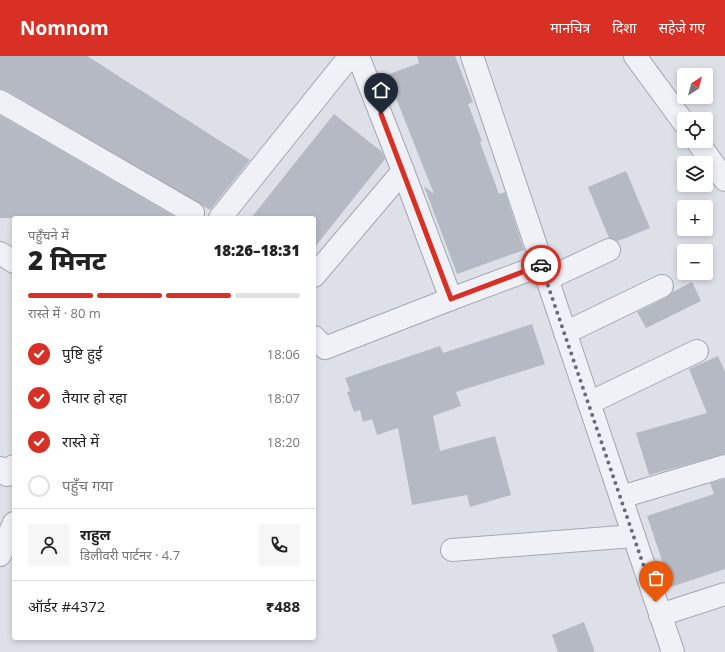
<!DOCTYPE html>
<html lang="hi">
<meta charset="utf-8">
<style>
:root{--surface:#fff;--page:#f6f6f6;--text:#222;--muted:#767676;--line:#e0e0e0;--accent:#d93025}
body{margin:0;font-family:"Open Sans","Noto Sans Devanagari",sans-serif;background:var(--page);color:var(--text);height:100vh;display:flex;flex-direction:column;font-size:15px;white-space:nowrap}
*{box-sizing:border-box;margin:0}
p{font-size:13px;color:var(--muted)}
.icon{flex:none;width:22px;height:22px;fill:none;stroke:currentColor;stroke-width:2;stroke-linecap:round;stroke-linejoin:round}
.map{position:relative;flex:1;overflow:hidden}
.details{position:absolute;left:12px;top:160px;width:304px;height:424px;display:flex;flex-direction:column;background:var(--surface);border-radius:4px;box-shadow:0 2px 6px #0003}
.details>*{flex:none}
.needle{width:26px;rotate:36deg}
.controls{position:absolute;left:677px;top:12px;display:grid;gap:8px}
.controls a{display:grid;place-items:center;width:36px;height:36px;border-radius:4px;background:var(--surface);box-shadow:0 2px 6px #0003;font-size:20px}
.pin{position:absolute;display:grid;place-items:center;width:34px;height:34px;color:#fff;margin:-41px -17px;border-radius:50% 50% 50% 0;rotate:-45deg;box-shadow:0 0 4px #0007}
.pin .icon{rotate:45deg}
.courier{position:absolute;display:grid;place-items:center;width:40px;height:40px;margin:-20px;border:3px solid #d93025;border-radius:50%;background:#fff;color:#222;box-shadow:0 1px 5px #0007}
.overview em{font-style:normal;font-weight:800}
.overview div{display:flex;flex-direction:column-reverse}
.overview{display:flex;align-items:center;justify-content:space-between;height:68px;padding:0 16px}
h1{font-size:26px;font-weight:800;line-height:30px}
.bar{display:grid;grid-template-columns:repeat(4,1fr);gap:6px 4px;align-content:center;height:48px;padding:0 16px}
.bar i{height:5px;border-radius:3px;background:var(--line)}
.bar .on{background:var(--accent)}
.bar p{grid-column:span 4}
.line{display:flex;align-items:center;gap:10px;padding:0 16px;border-top:1px solid var(--line)}
.line div{flex:1}
.round{display:grid;place-items:center;flex:none;width:42px;height:42px;border-radius:4px;background:var(--page)}
ol{padding:0 16px;list-style:none}
li{display:flex;align-items:center;gap:12px;height:44px}
li p{margin-inline-start:auto}
li .icon{padding:4px;border-radius:50%;background:var(--accent);color:#fff;stroke-width:4}
li:last-child{color:var(--muted)}
li i{width:22px;height:22px;border:2px solid var(--line);border-radius:50%}
header{display:flex;align-items:center;gap:24px;box-sizing:border-box;height:56px;padding:0 20px;background:var(--accent);color:#fff}
header strong{font-size:19px}
nav{display:flex;gap:22px;margin-inline-start:auto;font-size:14px}
.map>svg:first-child{display:block}
.building{fill:#b4b9c4}
.lines{fill:none;stroke-linecap:round;stroke-linejoin:round}
.street-casing{stroke:#a2a7b1;stroke-width:24}
.street{stroke:#f0f1f6;stroke-width:22}
.done{stroke:#666c79;stroke-width:4;stroke-dasharray:0 7.2}
.route{stroke:#d93025;stroke-width:5}
</style>
<header>
<strong>Nomnom</strong>
<nav><a>मानचित्र</a><a>दिशा</a><a>सहेजे गए</a></nav>
</header>
<div class="map">
<svg width="725" height="596" viewBox="0 0 725 596">
<rect width="100%" height="100%" fill="#dde0e7"/>
<g class="building">
<polygon points="0,0 87,0 250,104 210,154 6,34 0,33"/>
<polygon points="417,0 455,0 473,46 468,48 482,85 480,86 499,138 505,136 524,194 457,218 424,130 434,138 387,19 419,7"/>
<polygon points="334,58 382,96 385,103 314,192 314,162 251,162"/>
<polygon points="0,59 177,162 0,162"/>
<polygon points="626,115 650,172 618,185 609,182 588,131"/>
<polygon points="692,226 701,245 646,272 637,256 667,241 673,236"/>
<polygon points="532,268 545,308 456,336 461,350 433,360 440,395 495,380 511,439 470,451 467,439 412,449 398,372 377,379 372,363 363,366 360,354 354,356 347,336 350,335 345,322 440,290 443,297"/>
<polygon points="718,300 725,316 725,398 649,419 636,377 707,357 689,313"/>
<polygon points="725,423 725,513 671,531 647,460 714,438 710,427"/>
<polygon points="584,566 595,596 558,596 552,579"/>
</g>
<g class="lines">
<defs>
<g id="street">
<polyline points="472,0 673,596"/>
<polyline points="635,0 684,67"/>
<polyline points="0,45 193,157 190,162"/>
<polyline points="697,85 725,124"/>
<polyline points="220,162 350,0"/>
<polyline points="0,197 14,206"/>
<polyline points="314,220 403,115"/>
<polyline points="547,223 609,194"/>
<polyline points="451,243 542,209"/>
<polyline points="565,277 662,230"/>
<polyline points="314,281 325,292 451,243 403,115 358,0"/>
<polyline points="589,347 697,295"/>
<polyline points="0,412 7,419 14,410"/>
<polyline points="621,441 725,410"/>
<polyline points="452,494 634,480"/>
<polyline points="0,499 14,467"/>
<polyline points="660,559 725,538"/>
</g>
</defs>
<use href="#street" class="street-casing"/>
<use href="#street" class="street"/>
</g>
<g class="lines">
<polyline class="done" points="541,209 656,546"/>
<polyline class="route" points="381,58 451,243 541,209"/>
</g>
</svg>
<div class="controls">
<a><svg class="needle" viewBox="-14 -14 28 28"><path d="M0-13l5 13h-10z" fill="#e53935"/><path d="M0 13l5-13h-10z" fill="#767676"/></svg></a>
<a><svg class="icon" aria-label="locate" viewBox="0 0 24 24"><circle cx="12" cy="12" r="6"/><path d="M12 2v4M12 18v4M2 12h4M18 12h4"/></svg></a>
<a><svg class="icon" aria-label="layers" viewBox="0 0 24 24"><path d="M12 4l9 5-9 5-9-5zM3 14l9 5 9-5"/></svg></a>
<a>+</a>
<a>−</a>
</div>
<div class="pin" style="left:656px;top:546px;background:#ea580c"><svg class="icon" aria-label="bag" viewBox="0 0 24 24"><path d="M5 8h14l-1 12H6zM9 8a3 3 0 0 1 6 0"/></svg></div>
<div class="pin" style="left:381px;top:58px;background:#1f2937"><svg class="icon" aria-label="home" viewBox="0 0 24 24"><path d="M3 11l9-7 9 7M6 9v11h12V9"/></svg></div>
<div class="courier" style="left:541px;top:209px"><svg class="icon" aria-label="car" viewBox="0 0 24 24"><path d="M5 17H2v-5l4-1 3-4h7l3 4 3 1v5h-3M9 17h6M6 11h13"/><circle cx="7" cy="17" r="2"/><circle cx="17" cy="17" r="2"/></svg></div>
<section class="details">
<div class="overview"><div><h1>2 मिनट</h1><p>पहुँचने में</p></div><em>18:26–18:31</em></div>
<div class="bar"><i class="on"></i><i class="on"></i><i class="on"></i><i></i><p>रास्ते में · 80 m</p></div>
<ol>
<li><svg class="icon" aria-label="check" viewBox="0 0 24 24"><path d="M5 12l5 5 9-10"/></svg>पुष्टि हुई<p>18:06</p></li>
<li><svg class="icon" aria-label="check" viewBox="0 0 24 24"><path d="M5 12l5 5 9-10"/></svg>तैयार हो रहा<p>18:07</p></li>
<li><svg class="icon" aria-label="check" viewBox="0 0 24 24"><path d="M5 12l5 5 9-10"/></svg>रास्ते में<p>18:20</p></li>
<li><i></i>पहुँच गया</li>
</ol>
<div class="line" style="height:72px"><a class="round"><svg class="icon" aria-label="person" viewBox="0 0 24 24"><circle cx="12" cy="8" r="4"/><path d="M4 21q1-7 8-7t8 7"/></svg></a><div><b>राहुल</b><p>डिलीवरी पार्टनर · 4.7</p></div><a class="round"><svg class="icon" aria-label="phone" viewBox="0 0 24 24"><path d="M5 4h4l2 5-3 2q2 4 5 5l2-3 5 2v4C11 20 4 13 5 4z"/></svg></a></div>
<div class="line" style="height:52px"><div>ऑर्डर #4372</div><b>₹488</b></div>
</section>
</div>
